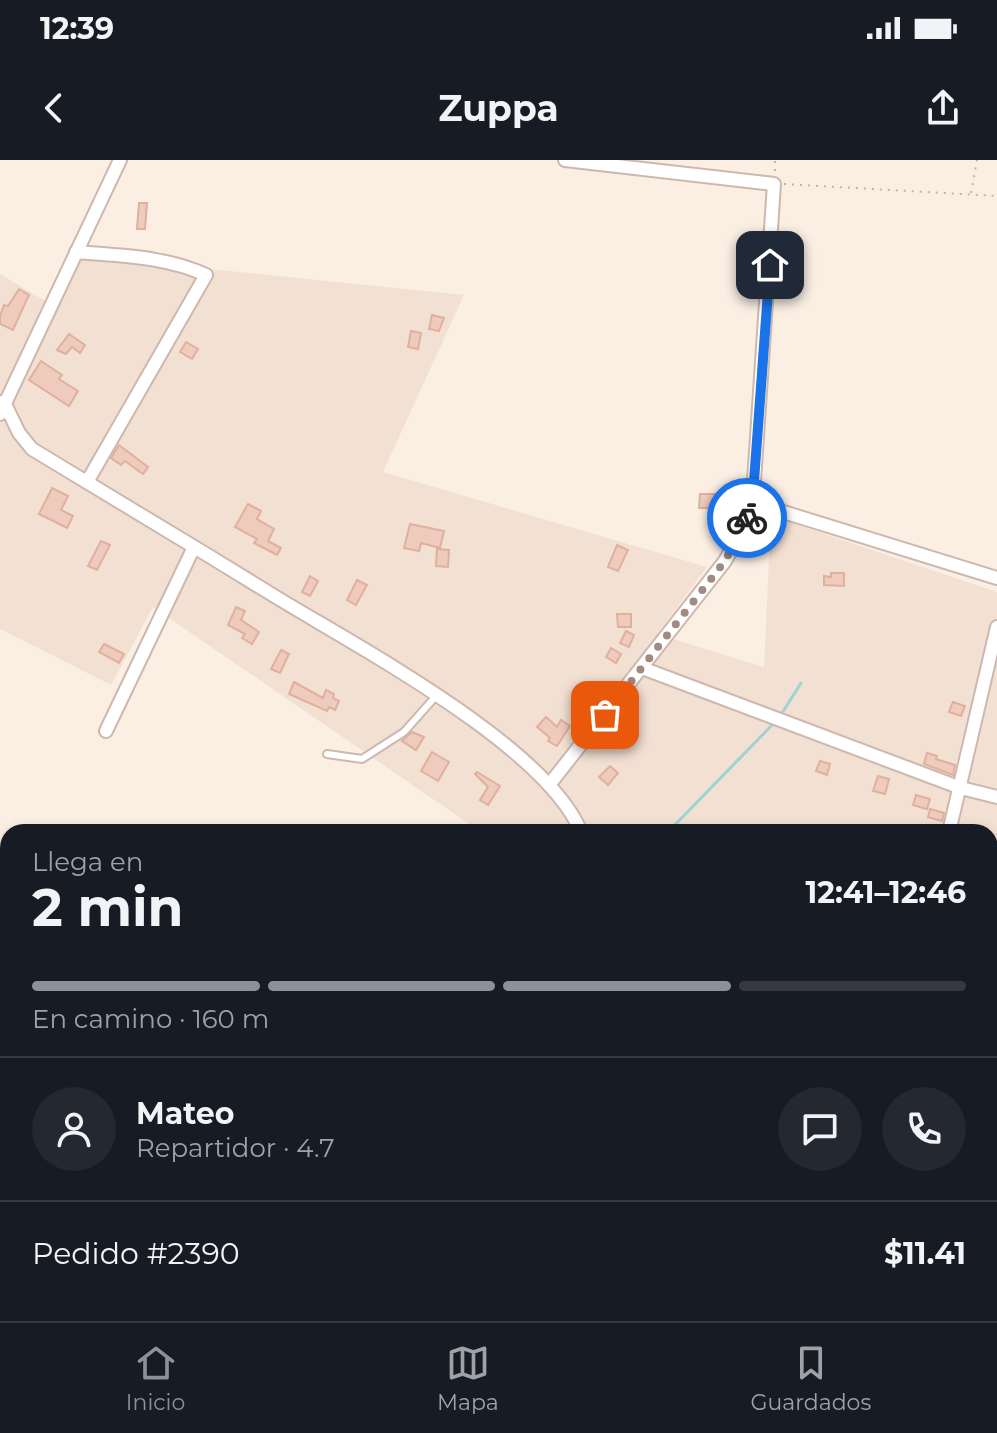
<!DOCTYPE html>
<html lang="es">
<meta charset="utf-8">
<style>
:root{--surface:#171b24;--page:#242831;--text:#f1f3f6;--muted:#9ea1a6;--line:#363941;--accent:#8c9099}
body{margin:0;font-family:Montserrat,sans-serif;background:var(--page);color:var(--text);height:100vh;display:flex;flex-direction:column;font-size:30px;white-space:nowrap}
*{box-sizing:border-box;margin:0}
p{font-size:26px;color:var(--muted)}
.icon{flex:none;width:44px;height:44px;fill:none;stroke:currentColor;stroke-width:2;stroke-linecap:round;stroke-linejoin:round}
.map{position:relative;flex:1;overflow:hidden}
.side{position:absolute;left:0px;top:664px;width:998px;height:498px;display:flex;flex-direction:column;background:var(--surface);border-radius:24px 24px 0 0;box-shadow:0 4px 12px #0003}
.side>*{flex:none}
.pin{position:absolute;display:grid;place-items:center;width:68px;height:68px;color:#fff;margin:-34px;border-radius:16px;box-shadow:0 4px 12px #0006}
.courier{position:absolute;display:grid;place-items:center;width:80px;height:80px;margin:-40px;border:6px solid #1a73e8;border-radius:50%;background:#fff;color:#222;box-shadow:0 2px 10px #0007}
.head em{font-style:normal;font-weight:700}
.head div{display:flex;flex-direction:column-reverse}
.head{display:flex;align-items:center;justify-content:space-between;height:136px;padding:0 32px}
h1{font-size:52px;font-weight:700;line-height:60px}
.bar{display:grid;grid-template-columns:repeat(4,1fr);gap:12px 8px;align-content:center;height:96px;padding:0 32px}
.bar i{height:10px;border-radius:6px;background:var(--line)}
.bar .on{background:var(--accent)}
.bar p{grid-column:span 4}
.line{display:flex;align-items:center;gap:20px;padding:0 32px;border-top:2px solid var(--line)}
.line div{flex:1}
.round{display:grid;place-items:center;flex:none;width:84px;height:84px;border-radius:42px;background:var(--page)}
.status{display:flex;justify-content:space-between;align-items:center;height:56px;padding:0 40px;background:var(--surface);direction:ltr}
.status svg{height:22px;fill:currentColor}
header{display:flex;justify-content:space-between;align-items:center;height:104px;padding:0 32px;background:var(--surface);font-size:36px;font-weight:700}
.tab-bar{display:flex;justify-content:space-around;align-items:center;height:112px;border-top:2px solid var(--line);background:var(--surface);font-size:22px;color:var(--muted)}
.tab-bar a{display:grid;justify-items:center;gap:4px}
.tab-bar .on{color:var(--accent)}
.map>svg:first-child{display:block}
.residential{fill:#f2e0d3}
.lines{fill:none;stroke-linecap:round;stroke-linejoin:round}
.stream{stroke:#a0d2d4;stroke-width:3}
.building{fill:#efcbbd;stroke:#e0b09e;stroke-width:2}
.lane-casing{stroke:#ceb8ae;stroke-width:10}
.street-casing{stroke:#ceb8ae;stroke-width:16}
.path{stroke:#d3aea0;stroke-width:2;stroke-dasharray:2 6;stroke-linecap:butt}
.lane{stroke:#fff;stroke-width:6}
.street{stroke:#fff;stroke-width:12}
.done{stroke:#a28a81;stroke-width:8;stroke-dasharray:0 14.4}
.route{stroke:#1a73e8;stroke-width:10}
</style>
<div class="status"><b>12:39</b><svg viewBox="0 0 49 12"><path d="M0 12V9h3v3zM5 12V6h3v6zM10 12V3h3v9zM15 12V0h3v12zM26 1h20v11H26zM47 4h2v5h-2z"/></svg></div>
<header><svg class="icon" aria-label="back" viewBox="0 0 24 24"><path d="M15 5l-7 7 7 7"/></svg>Zuppa<svg class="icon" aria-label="share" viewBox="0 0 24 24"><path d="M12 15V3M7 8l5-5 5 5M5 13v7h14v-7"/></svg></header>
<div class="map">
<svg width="997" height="1161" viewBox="0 0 997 1161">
<rect width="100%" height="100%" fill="#fbefe4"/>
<polygon class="residential" points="82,96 464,135 383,312 707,407 657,474 764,507 771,356 997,432 997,1161 379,1161 381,1154 990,1154 990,672 481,672 153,447 111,525 0,469 0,114 57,148"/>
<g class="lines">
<g class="stream">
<polyline points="782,553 801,523"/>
<polyline points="668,672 774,563"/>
</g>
</g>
<g class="building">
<polygon points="139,43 147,43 145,69 137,69"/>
<polygon points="19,129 29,135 13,170 0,164 0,156 4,145 8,146"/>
<polygon points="432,155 444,158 439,171 429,169"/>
<polygon points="411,171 421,173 418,189 408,187"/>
<polygon points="69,174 85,185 80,193 72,187 66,194 57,190"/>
<polygon points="186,182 198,189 192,199 180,192"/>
<polygon points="41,201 62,215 59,219 78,231 69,246 29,220"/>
<polygon points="119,285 148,307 143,314 125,301 121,305 111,298"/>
<polygon points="52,328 68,336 61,350 73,356 67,368 39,354"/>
<polygon points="700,334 720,334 720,354 712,354 712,348 699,348"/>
<polygon points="248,344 261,351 257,359 274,369 268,381 281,388 277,395 254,383 257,379 235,367"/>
<polygon points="410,364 444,371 440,388 421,383 419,391 404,388"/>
<polygon points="101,381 110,385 97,410 88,406"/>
<polygon points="617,385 628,390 618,411 608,407"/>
<polygon points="437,389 449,390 448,407 436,406"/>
<polygon points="831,413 844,413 844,426 824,425 824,416 831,417"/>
<polygon points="310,416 318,421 310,436 302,432"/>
<polygon points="357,420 367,425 356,445 347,440"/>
<polygon points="236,447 245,451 241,460 259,472 252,484 242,478 245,474 228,465"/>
<polygon points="617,454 631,454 631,467 618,467"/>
<polygon points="626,471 634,475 629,487 620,483"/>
<polygon points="104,484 124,494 119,503 99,492"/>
<polygon points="611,488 621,494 616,503 606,497"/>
<polygon points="281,490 289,494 280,513 271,509"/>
<polygon points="294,522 323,538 326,530 334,534 333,538 339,541 335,550 329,547 327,551 289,534"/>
<polygon points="953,542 965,546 961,556 949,552"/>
<polygon points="546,557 557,567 561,560 570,566 557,586 548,581 550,578 537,567"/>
<polygon points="412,572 424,577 416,590 402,581"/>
<polygon points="432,592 449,602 438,621 421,611"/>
<polygon points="927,593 937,596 936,599 955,605 953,615 924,604"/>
<polygon points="820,601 830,604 827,615 816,611"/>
<polygon points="610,606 618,613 608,625 599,617"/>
<polygon points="477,612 500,626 488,645 480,640 488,627 475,614"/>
<polygon points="878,616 889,619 885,634 873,631"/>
<polygon points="916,635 930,639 927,649 913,645"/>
<polygon points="930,649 944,653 942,661 928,657"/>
</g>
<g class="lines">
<defs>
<polyline id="lane" points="327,594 362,599 404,572 436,536"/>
<g id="street">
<path d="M76 92C120 96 165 96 206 115L87 322"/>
<path d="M0 242 5 244 19 273 32 289C113 338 195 387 276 437 356 486 546 586 581 672"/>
<polyline points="0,254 120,0"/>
<polyline points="751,342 997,418"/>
<polyline points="642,508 961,628 997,637"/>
<polyline points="106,571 194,387"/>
<polyline points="549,625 725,401 744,367 754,321 774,24 565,0"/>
<polyline points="949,672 997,467"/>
<polyline points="990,775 997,776"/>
<polyline points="990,967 997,969"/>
<polyline points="990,1133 997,1133"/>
<polyline points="507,1154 509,1161"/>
<polyline points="720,1154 722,1161"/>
<polyline points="742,1161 813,1154"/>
</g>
</defs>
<use href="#lane" class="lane-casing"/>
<use href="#street" class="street-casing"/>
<g class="path">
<polyline points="775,11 775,0"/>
<polyline points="784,24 997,36"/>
<polyline points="971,33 977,0"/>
<polyline points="377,1161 379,1154"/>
</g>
<use href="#lane" class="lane"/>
<use href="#street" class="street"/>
</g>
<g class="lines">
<polyline class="done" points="605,555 725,401 747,358"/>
<polyline class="route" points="747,358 754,321 770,105"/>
</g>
</svg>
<div class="pin" style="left:605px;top:555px;background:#ea580c"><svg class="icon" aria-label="bag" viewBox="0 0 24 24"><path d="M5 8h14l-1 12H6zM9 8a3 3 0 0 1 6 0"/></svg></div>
<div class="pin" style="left:770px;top:105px;background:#1f2937"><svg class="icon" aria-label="home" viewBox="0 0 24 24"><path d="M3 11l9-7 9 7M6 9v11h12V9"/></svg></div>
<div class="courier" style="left:747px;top:358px"><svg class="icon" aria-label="bike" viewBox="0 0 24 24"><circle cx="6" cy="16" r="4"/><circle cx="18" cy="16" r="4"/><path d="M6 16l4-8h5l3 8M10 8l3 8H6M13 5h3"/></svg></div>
<section class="side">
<div class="head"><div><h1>2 min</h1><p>Llega en</p></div><em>12:41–12:46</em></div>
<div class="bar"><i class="on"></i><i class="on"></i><i class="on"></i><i></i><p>En camino · 160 m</p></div>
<div class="line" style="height:144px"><a class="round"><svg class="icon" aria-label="person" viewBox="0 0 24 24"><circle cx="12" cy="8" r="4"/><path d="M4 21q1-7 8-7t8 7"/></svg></a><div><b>Mateo</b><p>Repartidor · 4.7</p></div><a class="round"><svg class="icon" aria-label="chat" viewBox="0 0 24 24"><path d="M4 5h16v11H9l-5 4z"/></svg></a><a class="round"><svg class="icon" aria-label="phone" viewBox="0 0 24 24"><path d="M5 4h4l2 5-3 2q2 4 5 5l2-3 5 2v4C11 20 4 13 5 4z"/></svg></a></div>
<div class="line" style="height:104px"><div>Pedido #2390</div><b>$11.41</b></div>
</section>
</div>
<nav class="tab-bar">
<a class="on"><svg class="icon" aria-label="home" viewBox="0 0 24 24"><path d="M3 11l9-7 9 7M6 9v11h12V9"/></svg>Inicio</a>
<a><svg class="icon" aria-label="map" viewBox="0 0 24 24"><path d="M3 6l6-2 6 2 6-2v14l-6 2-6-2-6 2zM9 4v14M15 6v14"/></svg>Mapa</a>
<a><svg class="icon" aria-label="saved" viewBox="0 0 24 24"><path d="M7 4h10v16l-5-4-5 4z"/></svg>Guardados</a>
</nav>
